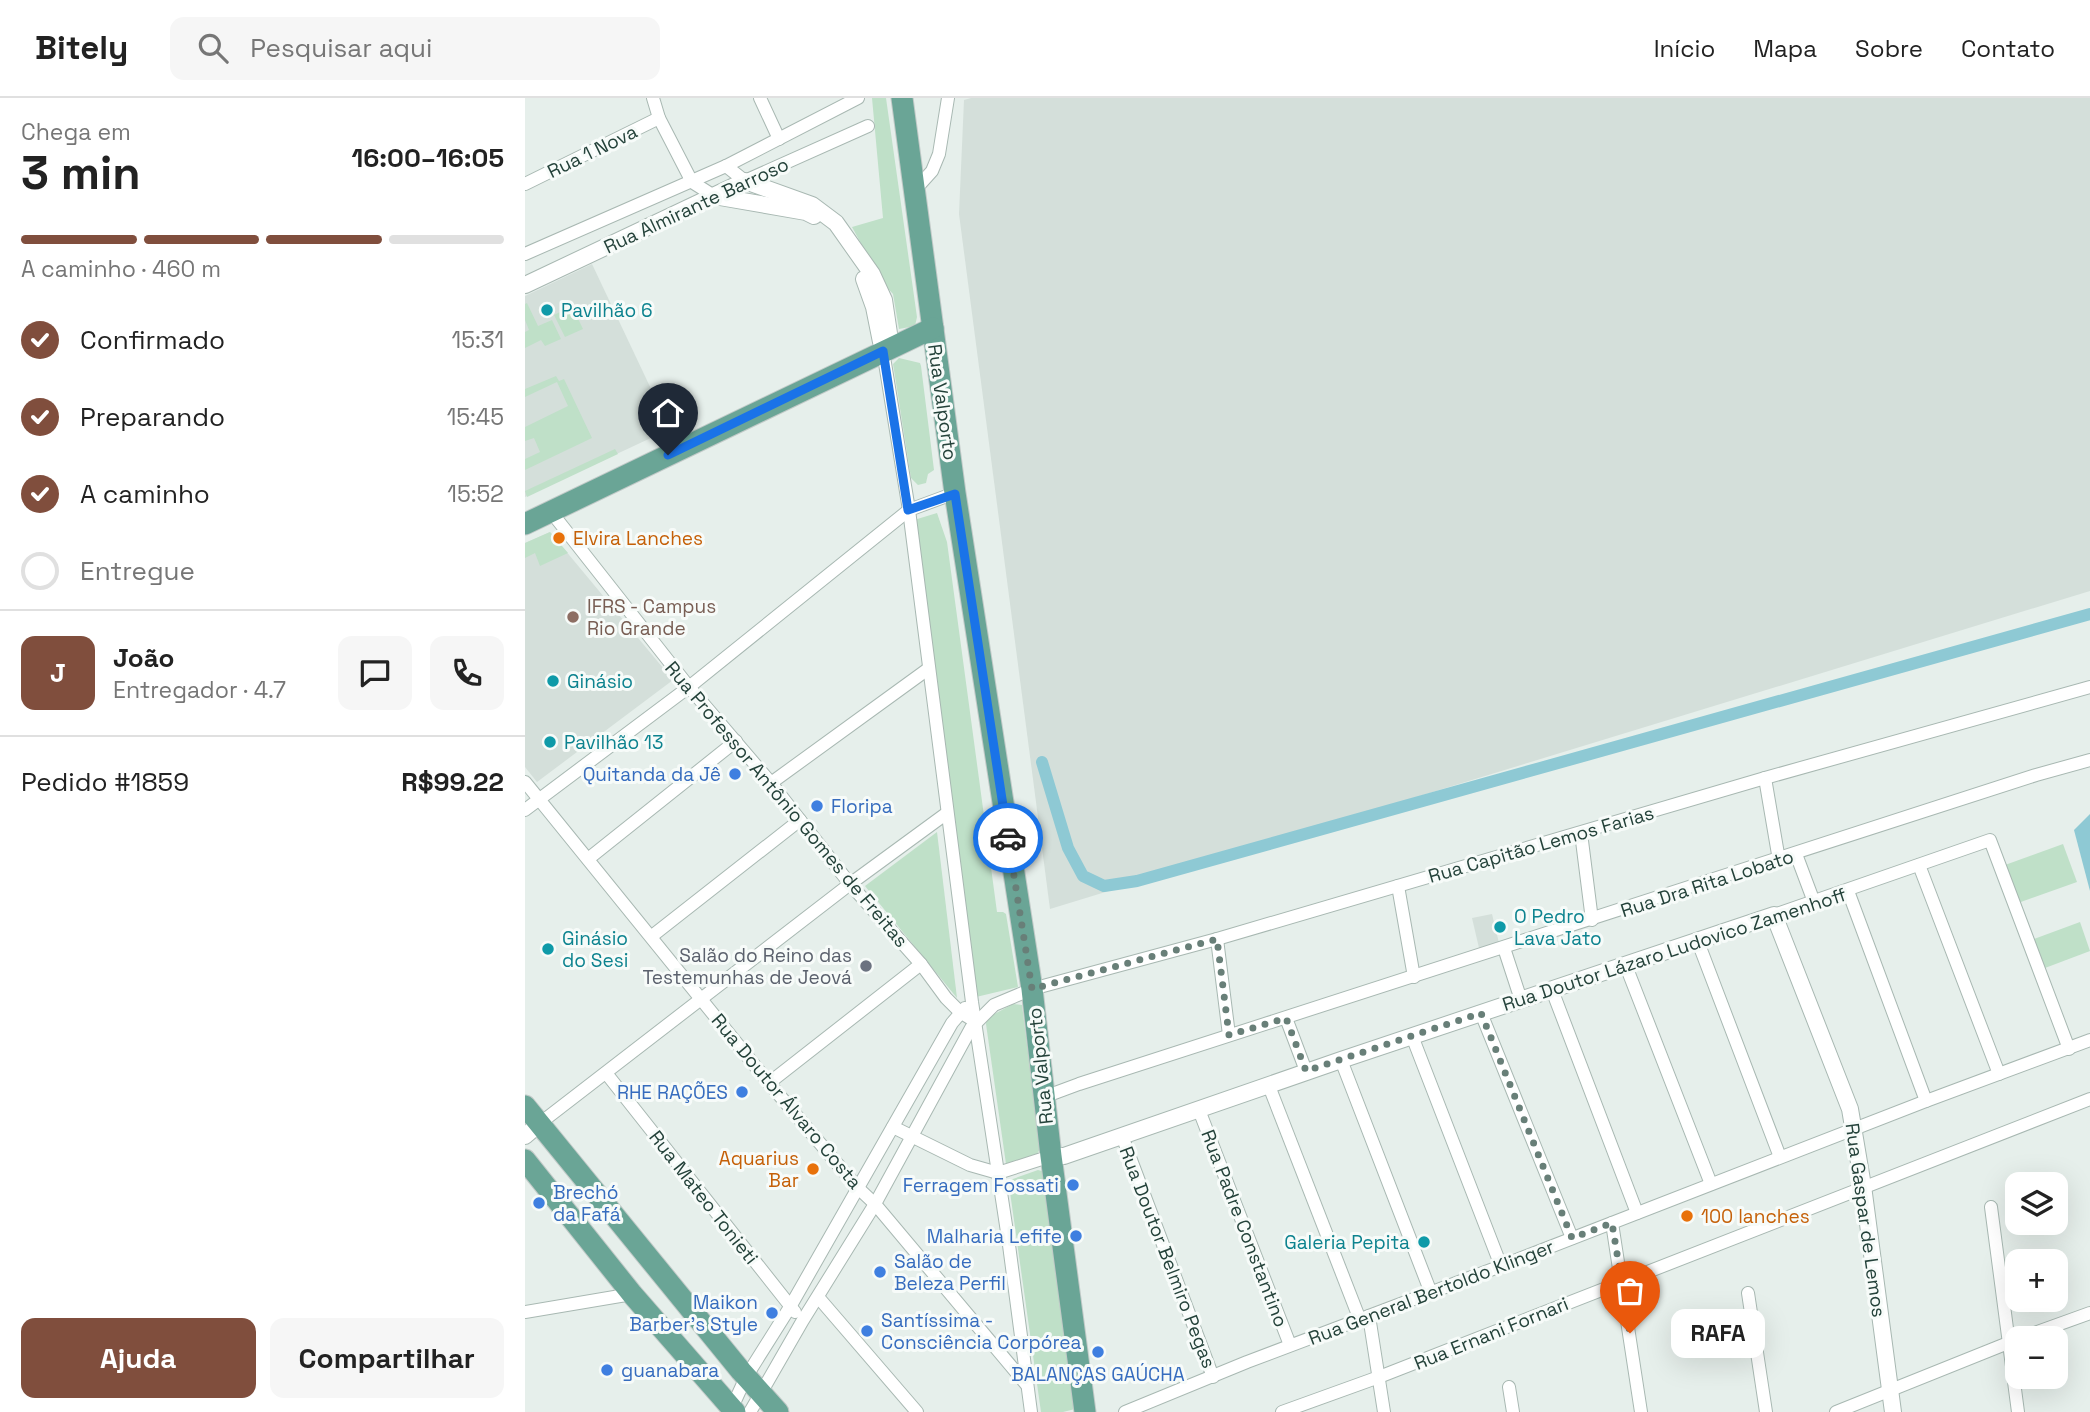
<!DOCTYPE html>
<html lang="pt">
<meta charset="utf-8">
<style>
:root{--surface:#fff;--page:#f6f6f6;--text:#222;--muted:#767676;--line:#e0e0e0;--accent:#804e3d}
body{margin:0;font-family:"Space Grotesk",sans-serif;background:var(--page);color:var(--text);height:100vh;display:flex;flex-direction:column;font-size:26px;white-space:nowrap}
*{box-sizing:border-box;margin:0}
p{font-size:23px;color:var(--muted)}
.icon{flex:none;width:38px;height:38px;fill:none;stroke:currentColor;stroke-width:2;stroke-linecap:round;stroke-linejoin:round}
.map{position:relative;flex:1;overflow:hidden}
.drawer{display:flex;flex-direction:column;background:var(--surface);width:525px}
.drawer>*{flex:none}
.fabs{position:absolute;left:1480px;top:1074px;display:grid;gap:14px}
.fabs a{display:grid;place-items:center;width:63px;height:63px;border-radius:14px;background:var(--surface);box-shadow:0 7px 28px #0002;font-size:35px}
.pin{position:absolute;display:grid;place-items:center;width:60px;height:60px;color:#fff;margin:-72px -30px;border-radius:50% 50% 50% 0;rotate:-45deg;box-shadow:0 0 7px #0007}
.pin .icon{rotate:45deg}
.courier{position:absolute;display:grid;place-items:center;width:70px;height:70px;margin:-35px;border:5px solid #1a73e8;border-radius:50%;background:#fff;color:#222;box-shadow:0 2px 9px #0007}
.bubble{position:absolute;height:49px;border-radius:14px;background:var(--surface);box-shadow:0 7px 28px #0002;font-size:23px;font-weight:600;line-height:49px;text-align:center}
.head em{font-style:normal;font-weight:600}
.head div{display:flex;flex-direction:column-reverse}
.head{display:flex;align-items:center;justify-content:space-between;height:119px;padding:0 21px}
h1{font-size:46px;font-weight:600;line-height:52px}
.bar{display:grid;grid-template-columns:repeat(4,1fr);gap:10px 7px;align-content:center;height:84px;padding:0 21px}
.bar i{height:9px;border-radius:5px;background:var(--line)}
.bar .current{background:var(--accent)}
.bar p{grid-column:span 4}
.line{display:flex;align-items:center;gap:18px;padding:0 21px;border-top:2px solid var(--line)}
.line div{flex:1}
.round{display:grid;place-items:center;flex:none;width:74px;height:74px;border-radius:14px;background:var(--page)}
ol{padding:0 21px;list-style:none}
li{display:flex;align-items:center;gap:21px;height:77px}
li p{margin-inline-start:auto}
li .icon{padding:7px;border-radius:50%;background:var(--accent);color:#fff;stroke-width:4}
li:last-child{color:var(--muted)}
li i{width:38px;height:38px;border:4px solid var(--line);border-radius:50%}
.cta{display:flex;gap:14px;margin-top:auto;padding:14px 21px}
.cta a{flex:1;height:80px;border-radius:14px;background:var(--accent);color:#fff;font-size:28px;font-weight:600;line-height:80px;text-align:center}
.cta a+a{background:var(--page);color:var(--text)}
header{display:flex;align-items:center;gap:42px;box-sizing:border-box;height:98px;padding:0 35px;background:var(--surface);border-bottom:2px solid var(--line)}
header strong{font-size:33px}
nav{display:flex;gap:38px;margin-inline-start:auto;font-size:24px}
.search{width:490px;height:63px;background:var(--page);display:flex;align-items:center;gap:18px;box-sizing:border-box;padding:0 24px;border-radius:14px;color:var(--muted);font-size:26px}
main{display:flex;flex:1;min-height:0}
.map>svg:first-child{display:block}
.built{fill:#d4dfda}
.green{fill:#bfe0c8}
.water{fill:#8ec9d4}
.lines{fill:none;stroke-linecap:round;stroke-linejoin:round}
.canal{stroke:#8ec9d4;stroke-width:12}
.minor-casing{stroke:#a8b8b2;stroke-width:14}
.tertiary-casing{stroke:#a8b8b2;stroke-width:18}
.primary-casing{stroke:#c2cac8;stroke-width:23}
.minor{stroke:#fff;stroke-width:12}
.tertiary{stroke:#fff;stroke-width:16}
.primary{stroke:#6aa596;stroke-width:21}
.done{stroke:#687f78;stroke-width:7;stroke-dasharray:0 12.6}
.route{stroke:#1a73e8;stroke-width:9}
.culture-dot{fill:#0f9aa8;stroke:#f7fbf9;stroke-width:2.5}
.food-dot{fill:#e8710a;stroke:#f7fbf9;stroke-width:2.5}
.education-dot{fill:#8d6e63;stroke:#f7fbf9;stroke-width:2.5}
.shop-dot{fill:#3f7fe0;stroke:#f7fbf9;stroke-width:2.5}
.worship-dot{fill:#6b7280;stroke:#f7fbf9;stroke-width:2.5}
.labels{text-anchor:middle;stroke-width:6;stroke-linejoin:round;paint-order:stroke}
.street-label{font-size:19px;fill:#24423a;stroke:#f7fbf9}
.culture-label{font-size:19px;fill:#0d838f;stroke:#f7fbf9;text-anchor:start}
.food-label{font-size:19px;fill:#c56008;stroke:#f7fbf9;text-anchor:start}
.education-label{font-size:19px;fill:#785e54;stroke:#f7fbf9;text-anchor:start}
.shop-label{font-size:19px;fill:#366cbe;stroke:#f7fbf9;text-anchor:end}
.worship-label{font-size:19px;fill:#5b616d;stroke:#f7fbf9;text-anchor:end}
</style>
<header>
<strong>Bitely</strong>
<div class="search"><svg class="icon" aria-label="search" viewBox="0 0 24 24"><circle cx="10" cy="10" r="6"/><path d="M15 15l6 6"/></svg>Pesquisar aqui</div>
<nav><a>Início</a><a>Mapa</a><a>Sobre</a><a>Contato</a></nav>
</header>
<main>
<section class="drawer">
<div class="head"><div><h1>3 min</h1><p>Chega em</p></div><em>16:00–16:05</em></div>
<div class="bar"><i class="current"></i><i class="current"></i><i class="current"></i><i></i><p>A caminho · 460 m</p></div>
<ol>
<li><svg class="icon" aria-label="check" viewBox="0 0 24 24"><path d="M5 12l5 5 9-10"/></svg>Confirmado<p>15:31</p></li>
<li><svg class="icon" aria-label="check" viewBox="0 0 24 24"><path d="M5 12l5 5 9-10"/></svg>Preparando<p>15:45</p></li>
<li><svg class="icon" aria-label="check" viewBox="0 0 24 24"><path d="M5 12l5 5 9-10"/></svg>A caminho<p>15:52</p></li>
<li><i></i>Entregue</li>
</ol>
<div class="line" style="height:126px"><b class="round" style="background:var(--accent);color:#fff">J</b><div><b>João</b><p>Entregador · 4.7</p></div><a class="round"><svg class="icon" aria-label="chat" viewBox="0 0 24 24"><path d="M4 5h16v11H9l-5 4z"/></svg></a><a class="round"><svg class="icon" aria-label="phone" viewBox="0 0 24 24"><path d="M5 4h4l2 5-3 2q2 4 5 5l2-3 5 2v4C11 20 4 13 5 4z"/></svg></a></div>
<div class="line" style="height:91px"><div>Pedido #1859</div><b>R$99.22</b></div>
<div class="cta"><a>Ajuda</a><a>Compartilhar</a></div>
</section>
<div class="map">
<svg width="1565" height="1314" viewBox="0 0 1565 1314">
<rect width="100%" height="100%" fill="#e6efeb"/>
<g class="built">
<polygon points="446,0 1565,0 1565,493 525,811 434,116 439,2"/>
<polygon points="67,166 145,331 0,399 0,198"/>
<polygon points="25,434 148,582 12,684 0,669 0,445"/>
<polygon points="967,816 974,845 954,850 947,820"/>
</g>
<g class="green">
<polygon points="347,0 361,0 392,219 390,228 374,231 368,196 357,184 327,129 358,120"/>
<polygon points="2,205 13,228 27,222 36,241 20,248 16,242 0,250 0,234 4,232 0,222 0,206"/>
<polygon points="47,208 58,231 40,239 29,217"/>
<polygon points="374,260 395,265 396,268 409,372 403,376 401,385 393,387 386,380 368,266"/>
<polygon points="31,278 34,283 39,281 67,340 0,372 0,361 15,354 9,340 0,343 0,329 43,308 32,284 0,299 0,291"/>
<polygon points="90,351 93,356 2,399 0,393"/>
<polygon points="412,415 422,444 472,814 478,814 481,816 493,889 451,899 389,422"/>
<polygon points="25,434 43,455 15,468 10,455 0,460 0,445"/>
<polygon points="412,734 432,900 340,788"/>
<polygon points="1538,746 1552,784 1493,805 1480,767"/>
<polygon points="1555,824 1565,853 1520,870 1509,841"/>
<polygon points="488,906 497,907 515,1051 512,1056 481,1066 461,926 462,920"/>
<polygon points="513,1072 517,1073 550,1311 538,1314 516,1314 484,1087 485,1082"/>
</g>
<polygon class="water" points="1565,716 1565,793 1549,732"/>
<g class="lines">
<polyline class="canal" points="517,664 543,750 558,778 579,788 612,783 1565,516"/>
<defs>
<g id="minor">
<polyline points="128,0 134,20 167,84 189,98"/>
<polyline points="235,0 254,41"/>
<polyline points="201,68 220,83 343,28"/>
<polyline points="0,86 134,20"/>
<polyline points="388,94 407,73 414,56 423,0"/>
<polyline points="0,156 201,68 333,0"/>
<polyline points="358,253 384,412 447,904 484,1147 506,1314"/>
<polyline points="27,415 164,589 246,685 325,786 396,866 421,900 435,914 451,924"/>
<polyline points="1240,680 1254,762"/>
<polyline points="0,684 244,985 332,1089 350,1106 501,1286"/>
<polyline points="246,685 403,571"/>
<polyline points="0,712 164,589 384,412 430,395"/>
<polyline points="1056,735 1067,822"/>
<polyline points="1271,756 1289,804"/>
<polyline points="63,761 211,643"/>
<polyline points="1394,767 1474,976"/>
<polyline points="873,788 889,879"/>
<polyline points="1323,793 1401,1003"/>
<polyline points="1249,817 1465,742 1544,951"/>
<polyline points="127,838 275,722"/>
<polyline points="692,841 704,937"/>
<polyline points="1173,844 1255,1059"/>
<polyline points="979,850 996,902"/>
<polyline points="1101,868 1186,1086"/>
<polyline points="1027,892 1112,1115"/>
<polyline points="956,915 1047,1140"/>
<polyline points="761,920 781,973"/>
<polyline points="887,938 976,1168"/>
<polyline points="816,962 906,1195"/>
<polyline points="81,975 270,1214"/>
<polyline points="244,985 396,866"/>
<polyline points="744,988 835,1222"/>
<polyline points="519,999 554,986 1511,677 1565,662"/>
<polyline points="674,1012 765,1247"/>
<polyline points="14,1026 325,786 422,715"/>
<polyline points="368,1029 445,1067 473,1075 526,1058"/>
<polyline points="597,1038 688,1279"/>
<polyline points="1466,1109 1493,1314"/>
<polyline points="1087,1125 1116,1314"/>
<polyline points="1223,1195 1241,1314"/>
<polyline points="293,1199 392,1314"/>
<polyline points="0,1214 107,1196"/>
<polyline points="844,1218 859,1314"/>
<polyline points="1493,1241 1565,1215"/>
<polyline points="984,1289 988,1314"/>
<polyline points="205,1314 221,1279 265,1209 427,925 440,910"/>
<polyline points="225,1314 278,1222 350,1106 446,930 469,907 507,891 692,841 1240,680 1565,589"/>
<polyline points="600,1314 722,1264 976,1168 1401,1003 1565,942"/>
<polyline points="757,1314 854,1279 1565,1001"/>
<polyline points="1311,1314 1493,1241"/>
</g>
<g id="tertiary">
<polyline points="189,98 281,114 289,118"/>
<polyline points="339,181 349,209 356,244"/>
<polyline points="0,187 220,83 287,107 311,125 347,176 359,202 366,249"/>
<polyline points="0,1038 14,1026"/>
<polyline points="526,1058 539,1058 816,962 1249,817 1325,1011 1338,1088 1368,1314"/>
</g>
<g id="primary">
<polyline points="377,0 430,395 507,891 526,1058 560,1314"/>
<polyline points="0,426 408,230"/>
<polyline points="0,1008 216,1273 253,1314"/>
<polyline points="0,1062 107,1196 210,1314"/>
</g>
</defs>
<use href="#minor" class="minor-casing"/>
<use href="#tertiary" class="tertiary-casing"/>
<use href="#primary" class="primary-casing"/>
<use href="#minor" class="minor"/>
<use href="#tertiary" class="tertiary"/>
<use href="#primary" class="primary"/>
</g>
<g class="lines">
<polyline class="done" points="483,740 507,891 692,841 704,937 761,920 781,973 956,915 1047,1140 1087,1125 1105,1235"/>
<polyline class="route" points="143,357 358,253 383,412 430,396 483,740"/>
</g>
<g class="culture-dot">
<circle cx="22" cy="212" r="7"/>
<circle cx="28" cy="583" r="7"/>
<circle cx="25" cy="644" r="7"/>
<circle cx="975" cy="829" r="7"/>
<circle cx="23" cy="851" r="7"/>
<circle cx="899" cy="1144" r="7"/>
</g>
<g class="food-dot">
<circle cx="34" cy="440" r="7"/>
<circle cx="288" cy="1071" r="7"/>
<circle cx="1162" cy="1118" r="7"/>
</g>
<circle class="education-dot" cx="48" cy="519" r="7"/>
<g class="shop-dot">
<circle cx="210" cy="676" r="7"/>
<circle cx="292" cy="708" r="7"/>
<circle cx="217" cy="994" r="7"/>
<circle cx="548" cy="1087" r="7"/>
<circle cx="14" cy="1105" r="7"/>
<circle cx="551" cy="1138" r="7"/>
<circle cx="355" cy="1174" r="7"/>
<circle cx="247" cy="1215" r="7"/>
<circle cx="342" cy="1233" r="7"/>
<circle cx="573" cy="1254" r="7"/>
<circle cx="82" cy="1272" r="7"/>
</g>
<circle class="worship-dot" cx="341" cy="868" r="7"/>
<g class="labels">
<g class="street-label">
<text transform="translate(67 53) rotate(-26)" y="7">Rua 1 Nova</text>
<text transform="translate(171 107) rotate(-25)" y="7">Rua Almirante Barroso</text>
<text transform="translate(418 304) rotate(82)" y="7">Rua Valporto</text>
<text transform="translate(262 706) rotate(50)" y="7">Rua Professor Antônio Gomes de Freitas</text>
<text transform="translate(1016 746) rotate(-16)" y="7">Rua Capitão Lemos Farias</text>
<text transform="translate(1182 785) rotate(-18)" y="7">Rua Dra Rita Lobato</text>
<text transform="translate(1149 851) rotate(-18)" y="7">Rua Doutor Lázaro Ludovico Zamenhoff</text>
<text transform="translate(515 968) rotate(-96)" y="7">Rua Valporto</text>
<text transform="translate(262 1003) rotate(50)" y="7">Rua Doutor Álvaro Costa</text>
<text transform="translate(179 1099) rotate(52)" y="7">Rua Mateo Tonieti</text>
<text transform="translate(1341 1122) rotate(82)" y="7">Rua Gaspar de Lemos</text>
<text transform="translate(720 1130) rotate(69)" y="7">Rua Padre Constantino</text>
<text transform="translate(643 1159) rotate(69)" y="7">Rua Doutor Belmiro Pegas</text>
<text transform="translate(906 1194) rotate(-21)" y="7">Rua General Bertoldo Klinger</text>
<text transform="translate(966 1235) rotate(-22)" y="7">Rua Ernani Fornari</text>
</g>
<g class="culture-label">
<text x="36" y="219">Pavilhão 6</text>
<text x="42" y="590">Ginásio</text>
<text x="39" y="651">Pavilhão 13</text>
<text x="989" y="825">O Pedro<tspan x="989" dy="22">Lava Jato</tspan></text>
<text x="37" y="847">Ginásio<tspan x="37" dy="22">do Sesi</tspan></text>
<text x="885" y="1151" text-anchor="end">Galeria Pepita</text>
</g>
<g class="food-label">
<text x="48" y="447">Elvira Lanches</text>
<text x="274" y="1067" text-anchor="end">Aquarius<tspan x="274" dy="22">Bar</tspan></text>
<text x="1176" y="1125">100 lanches</text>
</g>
<g class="education-label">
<text x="62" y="515">IFRS - Campus<tspan x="62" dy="22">Rio Grande</tspan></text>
</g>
<g class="shop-label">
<text x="196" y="683">Quitanda da Jê</text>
<text x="306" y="715" text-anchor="start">Floripa</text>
<text x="203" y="1001">RHE RAÇÕES</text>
<text x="534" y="1094">Ferragem Fossati</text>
<text x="28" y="1101" text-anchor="start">Brechó<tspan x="28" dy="22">da Fafá</tspan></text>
<text x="537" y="1145">Malharia Lefife</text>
<text x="369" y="1170" text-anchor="start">Salão de<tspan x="369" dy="22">Beleza Perfil</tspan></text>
<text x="233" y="1211">Maikon<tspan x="233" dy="22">Barber's Style</tspan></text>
<text x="356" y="1229" text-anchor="start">Santíssima -<tspan x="356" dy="22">Consciência Corpórea</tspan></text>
<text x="96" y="1279" text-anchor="start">guanabara</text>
<text x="573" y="1283" text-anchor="middle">BALANÇAS GAÚCHA</text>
</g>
<g class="worship-label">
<text x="327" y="864">Salão do Reino das<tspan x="327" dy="22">Testemunhas de Jeová</tspan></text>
</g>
</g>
</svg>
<div class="fabs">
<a><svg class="icon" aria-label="layers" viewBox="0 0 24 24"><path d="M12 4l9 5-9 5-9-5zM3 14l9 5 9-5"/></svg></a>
<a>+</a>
<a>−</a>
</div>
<div class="pin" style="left:1105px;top:1235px;background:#ea580c"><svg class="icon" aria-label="bag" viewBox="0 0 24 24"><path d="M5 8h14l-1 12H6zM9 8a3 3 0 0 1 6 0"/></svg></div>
<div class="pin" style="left:143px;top:357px;background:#1f2937"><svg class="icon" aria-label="home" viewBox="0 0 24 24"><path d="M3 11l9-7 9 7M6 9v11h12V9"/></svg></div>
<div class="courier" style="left:483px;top:740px"><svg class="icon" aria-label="car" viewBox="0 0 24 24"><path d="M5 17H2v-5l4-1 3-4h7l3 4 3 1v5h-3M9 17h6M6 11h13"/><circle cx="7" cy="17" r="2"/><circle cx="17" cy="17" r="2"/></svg></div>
<div class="bubble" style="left:1146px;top:1211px;width:94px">RAFA</div>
</div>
</main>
